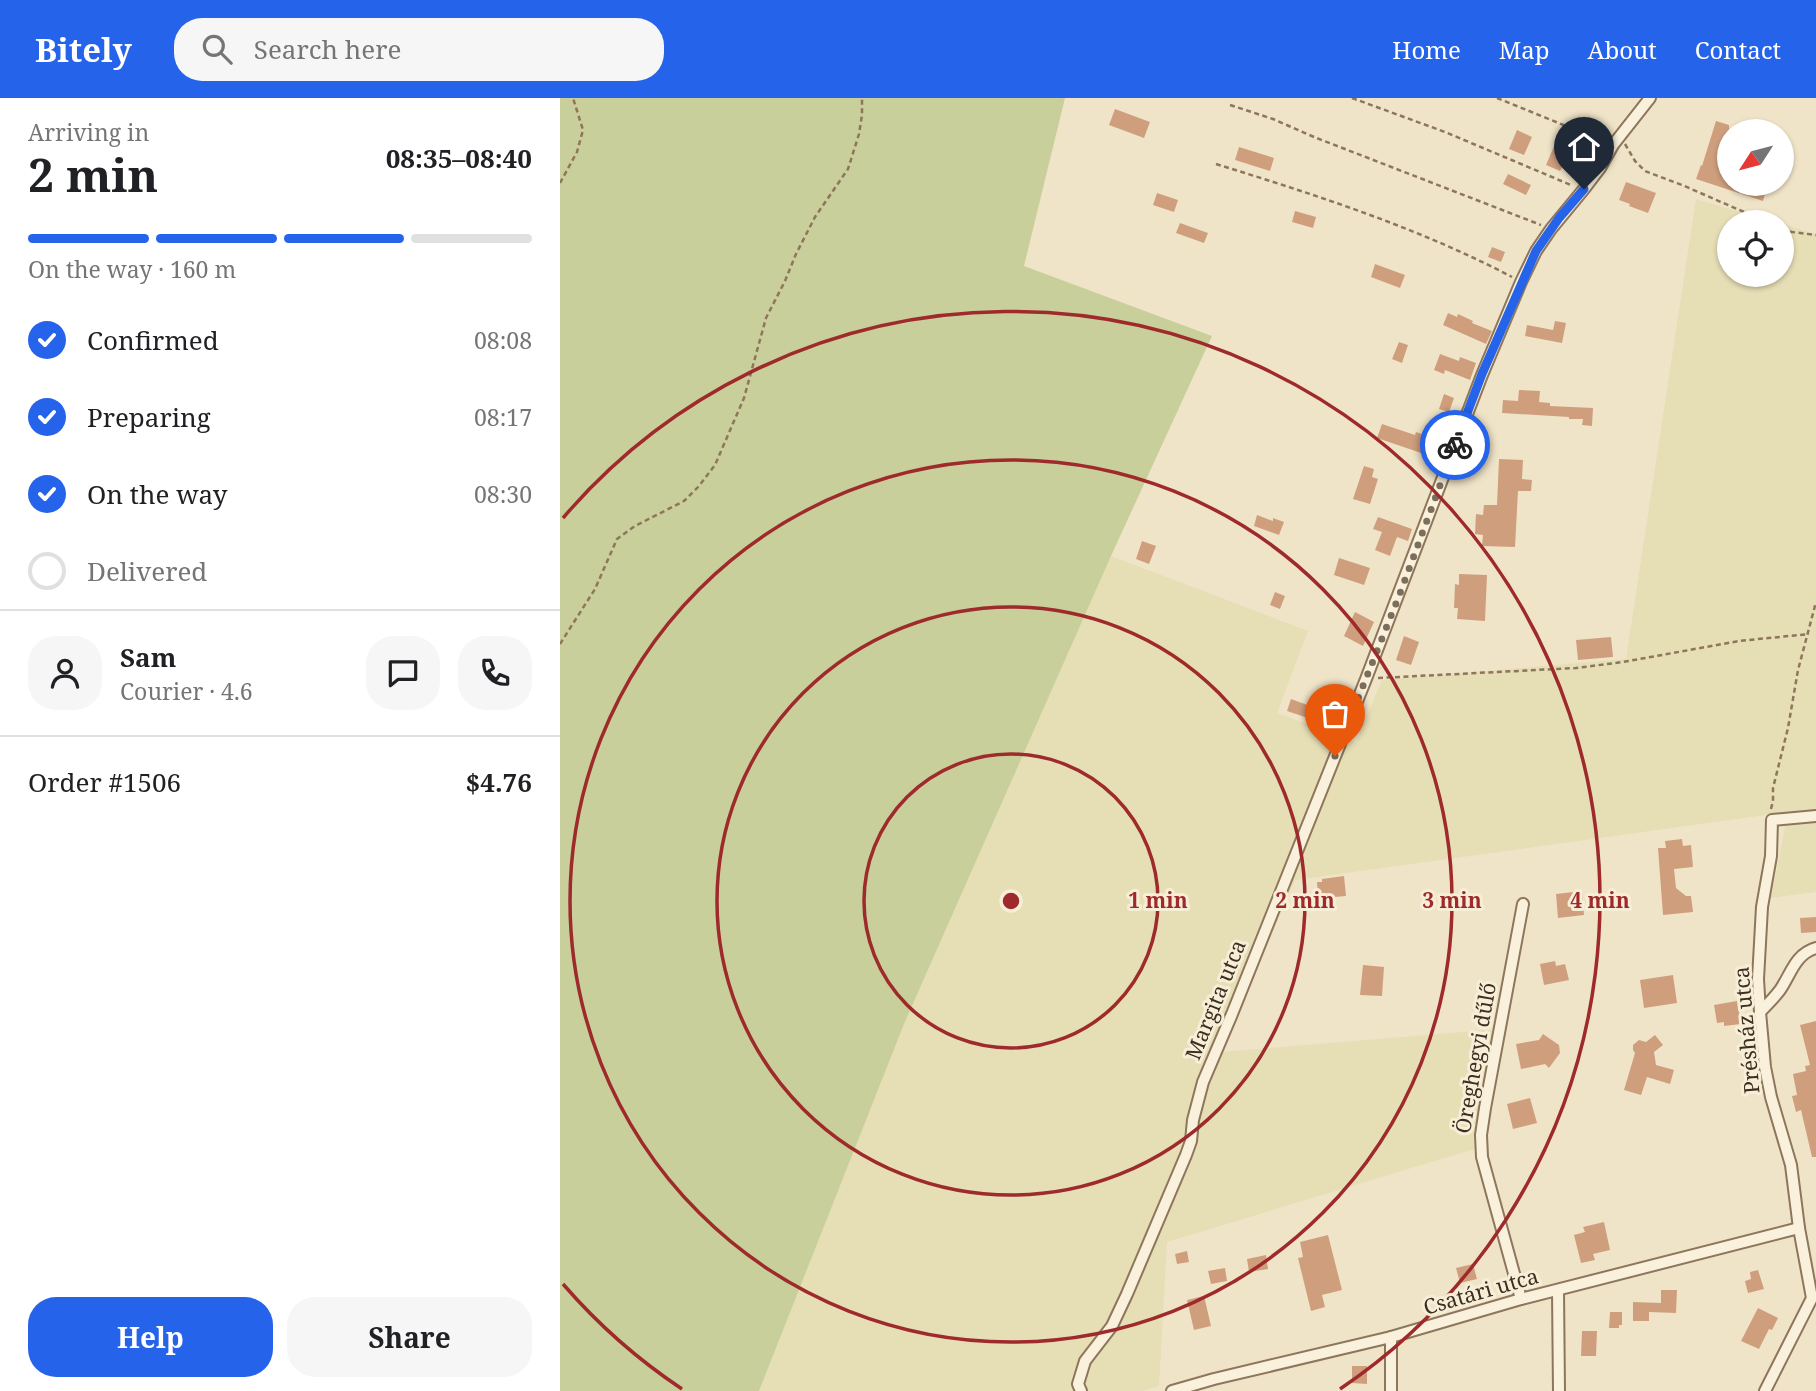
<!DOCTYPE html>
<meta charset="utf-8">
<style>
:root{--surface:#fff;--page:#f6f6f6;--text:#202124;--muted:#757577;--line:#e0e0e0;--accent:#2563eb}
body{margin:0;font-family:"Noto Serif",serif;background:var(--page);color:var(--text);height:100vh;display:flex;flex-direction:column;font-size:26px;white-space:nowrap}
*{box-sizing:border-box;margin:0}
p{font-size:23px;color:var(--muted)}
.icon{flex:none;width:38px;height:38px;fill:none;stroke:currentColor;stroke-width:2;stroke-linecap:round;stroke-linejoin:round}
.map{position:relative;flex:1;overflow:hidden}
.side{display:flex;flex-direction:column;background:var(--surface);width:560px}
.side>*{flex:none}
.needle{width:46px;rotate:234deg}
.buttons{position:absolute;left:1157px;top:21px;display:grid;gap:14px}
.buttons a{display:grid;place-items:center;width:77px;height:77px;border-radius:50%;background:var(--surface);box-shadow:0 2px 5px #0004;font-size:35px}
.pin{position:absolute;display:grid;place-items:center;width:60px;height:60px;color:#fff;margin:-72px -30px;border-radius:50% 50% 50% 0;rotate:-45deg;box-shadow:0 0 7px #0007}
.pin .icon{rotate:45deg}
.courier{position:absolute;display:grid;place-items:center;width:70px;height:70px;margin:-35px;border:5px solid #2563eb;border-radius:50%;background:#fff;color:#222;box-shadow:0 2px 9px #0007}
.summary em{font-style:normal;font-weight:700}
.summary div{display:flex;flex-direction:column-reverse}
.summary{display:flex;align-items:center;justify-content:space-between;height:119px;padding:0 28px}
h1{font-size:46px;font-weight:700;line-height:52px}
.bar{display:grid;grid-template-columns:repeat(4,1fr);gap:10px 7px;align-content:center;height:84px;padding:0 28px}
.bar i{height:9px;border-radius:5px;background:var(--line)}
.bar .selected{background:var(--accent)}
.bar p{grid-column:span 4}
.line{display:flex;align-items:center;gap:18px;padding:0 28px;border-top:2px solid var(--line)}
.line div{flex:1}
.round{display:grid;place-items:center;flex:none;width:74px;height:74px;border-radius:28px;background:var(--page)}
ol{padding:0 28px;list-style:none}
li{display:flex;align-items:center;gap:21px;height:77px}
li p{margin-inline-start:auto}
li .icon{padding:7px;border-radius:50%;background:var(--accent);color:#fff;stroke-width:4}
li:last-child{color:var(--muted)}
li i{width:38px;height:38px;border:4px solid var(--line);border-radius:50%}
.action{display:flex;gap:14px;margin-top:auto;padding:14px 28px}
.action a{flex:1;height:80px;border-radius:28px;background:var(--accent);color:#fff;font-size:28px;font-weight:700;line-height:80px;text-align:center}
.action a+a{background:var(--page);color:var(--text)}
header{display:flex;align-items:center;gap:42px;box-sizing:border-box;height:98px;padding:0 35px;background:var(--accent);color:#fff}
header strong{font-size:33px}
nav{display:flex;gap:38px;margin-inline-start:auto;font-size:24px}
.search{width:490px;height:63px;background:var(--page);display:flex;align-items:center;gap:18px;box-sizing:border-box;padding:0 24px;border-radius:28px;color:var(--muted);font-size:26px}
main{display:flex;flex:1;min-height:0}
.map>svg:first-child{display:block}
.farmland{fill:#e6deb5}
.green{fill:#c9cf9b}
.building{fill:#cf9f7d}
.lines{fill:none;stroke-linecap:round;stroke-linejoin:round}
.minor-casing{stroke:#8d765c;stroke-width:14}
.path{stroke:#8d765c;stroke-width:2.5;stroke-dasharray:5 3.5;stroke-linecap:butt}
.minor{stroke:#faf1dc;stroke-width:10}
.done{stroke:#7c6e5b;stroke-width:7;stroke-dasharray:0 12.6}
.route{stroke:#2563eb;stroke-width:9}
.ring{fill:none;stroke:#9e2a2b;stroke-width:3.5}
.labels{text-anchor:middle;stroke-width:6;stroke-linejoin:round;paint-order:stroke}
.street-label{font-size:21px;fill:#3d2e20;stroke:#f7eed8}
.centre{fill:#9e2a2b;stroke:#f7eed8;stroke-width:3.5}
.ring-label{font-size:21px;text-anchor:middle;font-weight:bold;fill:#9e2a2b;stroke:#f7eed8;stroke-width:6;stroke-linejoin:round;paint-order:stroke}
</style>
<header>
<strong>Bitely</strong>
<div class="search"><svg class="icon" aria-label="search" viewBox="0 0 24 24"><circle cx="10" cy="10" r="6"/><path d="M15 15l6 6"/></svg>Search here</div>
<nav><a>Home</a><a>Map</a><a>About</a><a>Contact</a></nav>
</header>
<main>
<section class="side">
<div class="summary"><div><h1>2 min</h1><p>Arriving in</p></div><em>08:35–08:40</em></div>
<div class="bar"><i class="selected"></i><i class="selected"></i><i class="selected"></i><i></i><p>On the way · 160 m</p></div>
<ol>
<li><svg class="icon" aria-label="check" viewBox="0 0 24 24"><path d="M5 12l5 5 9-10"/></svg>Confirmed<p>08:08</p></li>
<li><svg class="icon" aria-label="check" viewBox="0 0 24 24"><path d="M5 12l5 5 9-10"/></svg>Preparing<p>08:17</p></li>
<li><svg class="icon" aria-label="check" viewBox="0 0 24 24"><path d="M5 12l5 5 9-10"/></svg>On the way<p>08:30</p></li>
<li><i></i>Delivered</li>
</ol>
<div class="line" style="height:126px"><a class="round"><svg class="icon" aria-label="person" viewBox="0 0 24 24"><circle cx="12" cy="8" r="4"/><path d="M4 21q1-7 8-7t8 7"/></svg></a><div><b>Sam</b><p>Courier · 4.6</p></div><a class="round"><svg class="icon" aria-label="chat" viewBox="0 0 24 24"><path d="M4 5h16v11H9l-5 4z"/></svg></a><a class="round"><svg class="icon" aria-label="phone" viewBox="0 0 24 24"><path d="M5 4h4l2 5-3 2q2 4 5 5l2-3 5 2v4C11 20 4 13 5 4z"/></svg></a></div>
<div class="line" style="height:91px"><div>Order #1506</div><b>$4.76</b></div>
<div class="action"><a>Help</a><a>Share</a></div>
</section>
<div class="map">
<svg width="1256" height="1293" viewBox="0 0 1256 1293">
<rect width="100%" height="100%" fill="#f0e4c8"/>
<polygon class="farmland" points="1136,101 1215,124 1169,124 1169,177 1222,177 1222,126 1256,136 1256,794 1211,800 1228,714 735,782 662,954 940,931 921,1049 607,1144 599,1288 582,1293 199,1293 344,926 551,458 748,533 717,615 796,644 822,582 1066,561"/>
<polygon class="green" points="0,0 505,0 464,168 652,238 551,458 344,926 199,1293 0,1293"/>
<g class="building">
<polygon points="555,11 590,24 584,40 549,27"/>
<polygon points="1156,23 1169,27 1169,45 1160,73 1169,76 1169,86 1197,86 1207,89 1203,103 1136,81 1141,67 1142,68"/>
<polygon points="957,32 972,39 964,57 949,51"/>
<polygon points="995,46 1009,53 1006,59 1011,61 1007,69 1003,67 1000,73 986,67"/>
<polygon points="679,49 714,60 710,73 675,62"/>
<polygon points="948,76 971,87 966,97 943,86"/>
<polygon points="1066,84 1096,95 1088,115 1069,108 1070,106 1059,102"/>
<polygon points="597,95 618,102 614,114 593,107"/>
<polygon points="735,113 756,119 753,130 732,124"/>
<polygon points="620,125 648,135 644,145 616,135"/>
<polygon points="932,149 945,154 941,164 928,159"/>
<polygon points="815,166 845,177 840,190 811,179"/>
<polygon points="888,215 897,219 898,216 913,223 912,225 932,233 926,246 883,227"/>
<polygon points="995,223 1006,225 1002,245 965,238 967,227 993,232"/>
<polygon points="839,244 848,247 842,265 832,261"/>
<polygon points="880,256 899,263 900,259 916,265 910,282 885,272 884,276 874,272"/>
<polygon points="959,292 980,293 979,304 990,305 990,308 1033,310 1032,328 1022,327 1023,321 1009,321 1009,319 942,315 943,302 958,303"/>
<polygon points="884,296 894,300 889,314 879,311"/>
<polygon points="822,326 855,337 856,334 879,342 873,359 817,340"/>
<polygon points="939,361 963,362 962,381 972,382 971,393 958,393 955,449 922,448 923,437 915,436 916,416 923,417 924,407 937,407"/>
<polygon points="804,368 814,371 812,379 818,381 810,406 793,401"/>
<polygon points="697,417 713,423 713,420 724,424 719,437 694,428"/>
<polygon points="818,419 852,431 848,443 837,439 830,458 815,452 822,434 813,431"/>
<polygon points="582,443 596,448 589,466 576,461"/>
<polygon points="779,460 810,470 804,487 774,477"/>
<polygon points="899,476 927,477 925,523 897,521 898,510 894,510 895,486 899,487"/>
<polygon points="715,494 725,498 720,511 710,507"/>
<polygon points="795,514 814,524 803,548 784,538"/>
<polygon points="844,538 859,544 851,567 836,562"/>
<polygon points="1051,539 1053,559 1018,562 1016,542"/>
<polygon points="731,601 761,612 764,603 777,607 774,616 782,619 778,630 727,613"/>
<polygon points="1122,741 1123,748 1131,747 1133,769 1114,771 1116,790 1126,798 1131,798 1133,814 1103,817 1098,750 1106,750 1105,743"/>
<polygon points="784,778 786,798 764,800 764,796 758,797 757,784 762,784 762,781"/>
<polygon points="1022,793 1024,817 998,820 996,796"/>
<polygon points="1256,819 1256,834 1241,835 1240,820"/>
<polygon points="995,863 996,868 1005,866 1009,882 984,887 980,866"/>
<polygon points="803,867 824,869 822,898 800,897"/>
<polygon points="1113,877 1117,905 1084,910 1080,882"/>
<polygon points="1177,903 1181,926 1164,928 1164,924 1157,925 1154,907"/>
<polygon points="1256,923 1256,1059 1252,1059 1241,1012 1236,1014 1232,998 1237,997 1233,976 1246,973 1245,968 1250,967 1240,927"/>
<polygon points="983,936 999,947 1000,955 989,970 985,966 961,971 956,946 979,942"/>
<polygon points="1095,937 1103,947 1094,954 1096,967 1114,972 1110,986 1087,979 1081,997 1064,992 1075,955 1073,952 1073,947 1079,942 1086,944"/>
<polygon points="970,1000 977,1025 953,1031 947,1006"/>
<polygon points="1044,1124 1050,1152 1033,1156 1035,1162 1021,1165 1014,1137 1025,1134 1023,1129"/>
<polygon points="768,1137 782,1192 762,1197 765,1209 751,1213 738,1160 743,1159 740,1144"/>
<polygon points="627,1153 629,1164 617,1166 615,1156"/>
<polygon points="706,1157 708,1171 689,1174 687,1161"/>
<polygon points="913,1166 917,1181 900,1185 896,1170"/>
<polygon points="665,1170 667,1183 651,1186 648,1173"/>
<polygon points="1198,1172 1204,1191 1188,1195 1185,1183 1191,1181 1190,1174"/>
<polygon points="1101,1192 1117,1192 1116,1215 1089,1214 1089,1223 1073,1223 1073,1204 1101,1205"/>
<polygon points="644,1198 651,1228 634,1232 627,1202"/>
<polygon points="1198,1210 1218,1220 1212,1232 1209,1231 1199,1251 1181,1243"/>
<polygon points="1050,1214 1062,1214 1062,1227 1059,1227 1059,1230 1049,1230"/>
<polygon points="1022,1233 1037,1233 1036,1258 1021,1258"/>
<polygon points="792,1268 807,1268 807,1286 792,1285"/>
</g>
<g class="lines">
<defs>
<g id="minor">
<path d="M1200 914C1207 907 1214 900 1220 892 1231 876 1235 856 1256 850"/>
<polyline points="998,1193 999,1293"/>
<polyline points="961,1201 922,1059 921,1037 925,1010 963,806"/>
<polyline points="521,1293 518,1286 525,1263 552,1228 567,1196 626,1057 631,1043 633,1022 643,984 672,916 806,581 922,277 961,184 976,153 991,131 1024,91 1040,70 1053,47 1090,0"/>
<polyline points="612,1293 654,1281 831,1239 961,1201 1239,1130"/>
<polyline points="831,1293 831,1239"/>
<polyline points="1205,1293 1252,1200 1239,1130 1231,1067 1211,999 1205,969 1200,914 1198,881 1202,809 1211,758 1212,722 1256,718"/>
</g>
</defs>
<use href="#minor" class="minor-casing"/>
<g class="path">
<polyline points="792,0 885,34 1011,87"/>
<polyline points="937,0 1043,43"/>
<polyline points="670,7 713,21 754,39 981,127"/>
<polyline points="1065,46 1075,63 1085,73 1122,87 1207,124"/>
<path d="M656 66C756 97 859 130 952 179"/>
<polyline points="0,85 17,54 23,32 13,0"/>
<polyline points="1222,131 1232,134 1256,137"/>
<polyline points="0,546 35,491 57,441 75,428 124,403 139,388 155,367 184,300 206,220 225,183 236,156 255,119 288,71 299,36 302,17 302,0"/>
<polyline points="818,580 1016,570 1063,564 1179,543 1249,536"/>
<polyline points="1211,711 1213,703 1213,690 1228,630 1238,572 1256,504"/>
</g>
<use href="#minor" class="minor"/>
</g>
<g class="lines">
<polyline class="done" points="775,658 839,498 895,347"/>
<polyline class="route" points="895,347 922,276 976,153 999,120 1024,91"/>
</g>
<g class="ring">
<circle cx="451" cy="803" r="147"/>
<circle cx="451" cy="803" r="294"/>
<circle cx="451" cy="803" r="441"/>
<path d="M122 1291A589 589 0 0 1 3 1186M3 420A589 589 0 1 1 780 1291"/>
</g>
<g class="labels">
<g class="street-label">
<text transform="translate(656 902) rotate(-68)" y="7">Margita utca</text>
<text transform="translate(1187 932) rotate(-95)" y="7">Présház utca</text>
<text transform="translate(916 960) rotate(-80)" y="7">Öreghegyi dűlő</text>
<text transform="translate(921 1194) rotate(-16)" y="7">Csatári utca</text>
</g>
</g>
<circle cx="451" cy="803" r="10" class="centre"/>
<g class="ring-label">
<text x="598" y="810">1 min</text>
<text x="745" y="810">2 min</text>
<text x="892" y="810">3 min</text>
<text x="1040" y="810">4 min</text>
</g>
</svg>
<div class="buttons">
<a><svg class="needle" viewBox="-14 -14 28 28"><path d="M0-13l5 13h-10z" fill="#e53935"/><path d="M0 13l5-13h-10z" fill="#757577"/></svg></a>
<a><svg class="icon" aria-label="locate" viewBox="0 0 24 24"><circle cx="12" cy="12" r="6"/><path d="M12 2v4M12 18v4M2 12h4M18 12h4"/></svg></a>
</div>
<div class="pin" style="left:775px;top:658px;background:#ea580c"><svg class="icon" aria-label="bag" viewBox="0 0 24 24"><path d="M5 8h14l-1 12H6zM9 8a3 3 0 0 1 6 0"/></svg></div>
<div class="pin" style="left:1024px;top:91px;background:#1f2937"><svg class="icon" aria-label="home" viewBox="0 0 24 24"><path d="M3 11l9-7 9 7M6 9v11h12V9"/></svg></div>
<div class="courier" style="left:895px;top:347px"><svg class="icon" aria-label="bike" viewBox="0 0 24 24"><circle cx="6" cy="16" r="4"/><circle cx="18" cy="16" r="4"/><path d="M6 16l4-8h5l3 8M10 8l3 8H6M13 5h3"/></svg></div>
</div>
</main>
